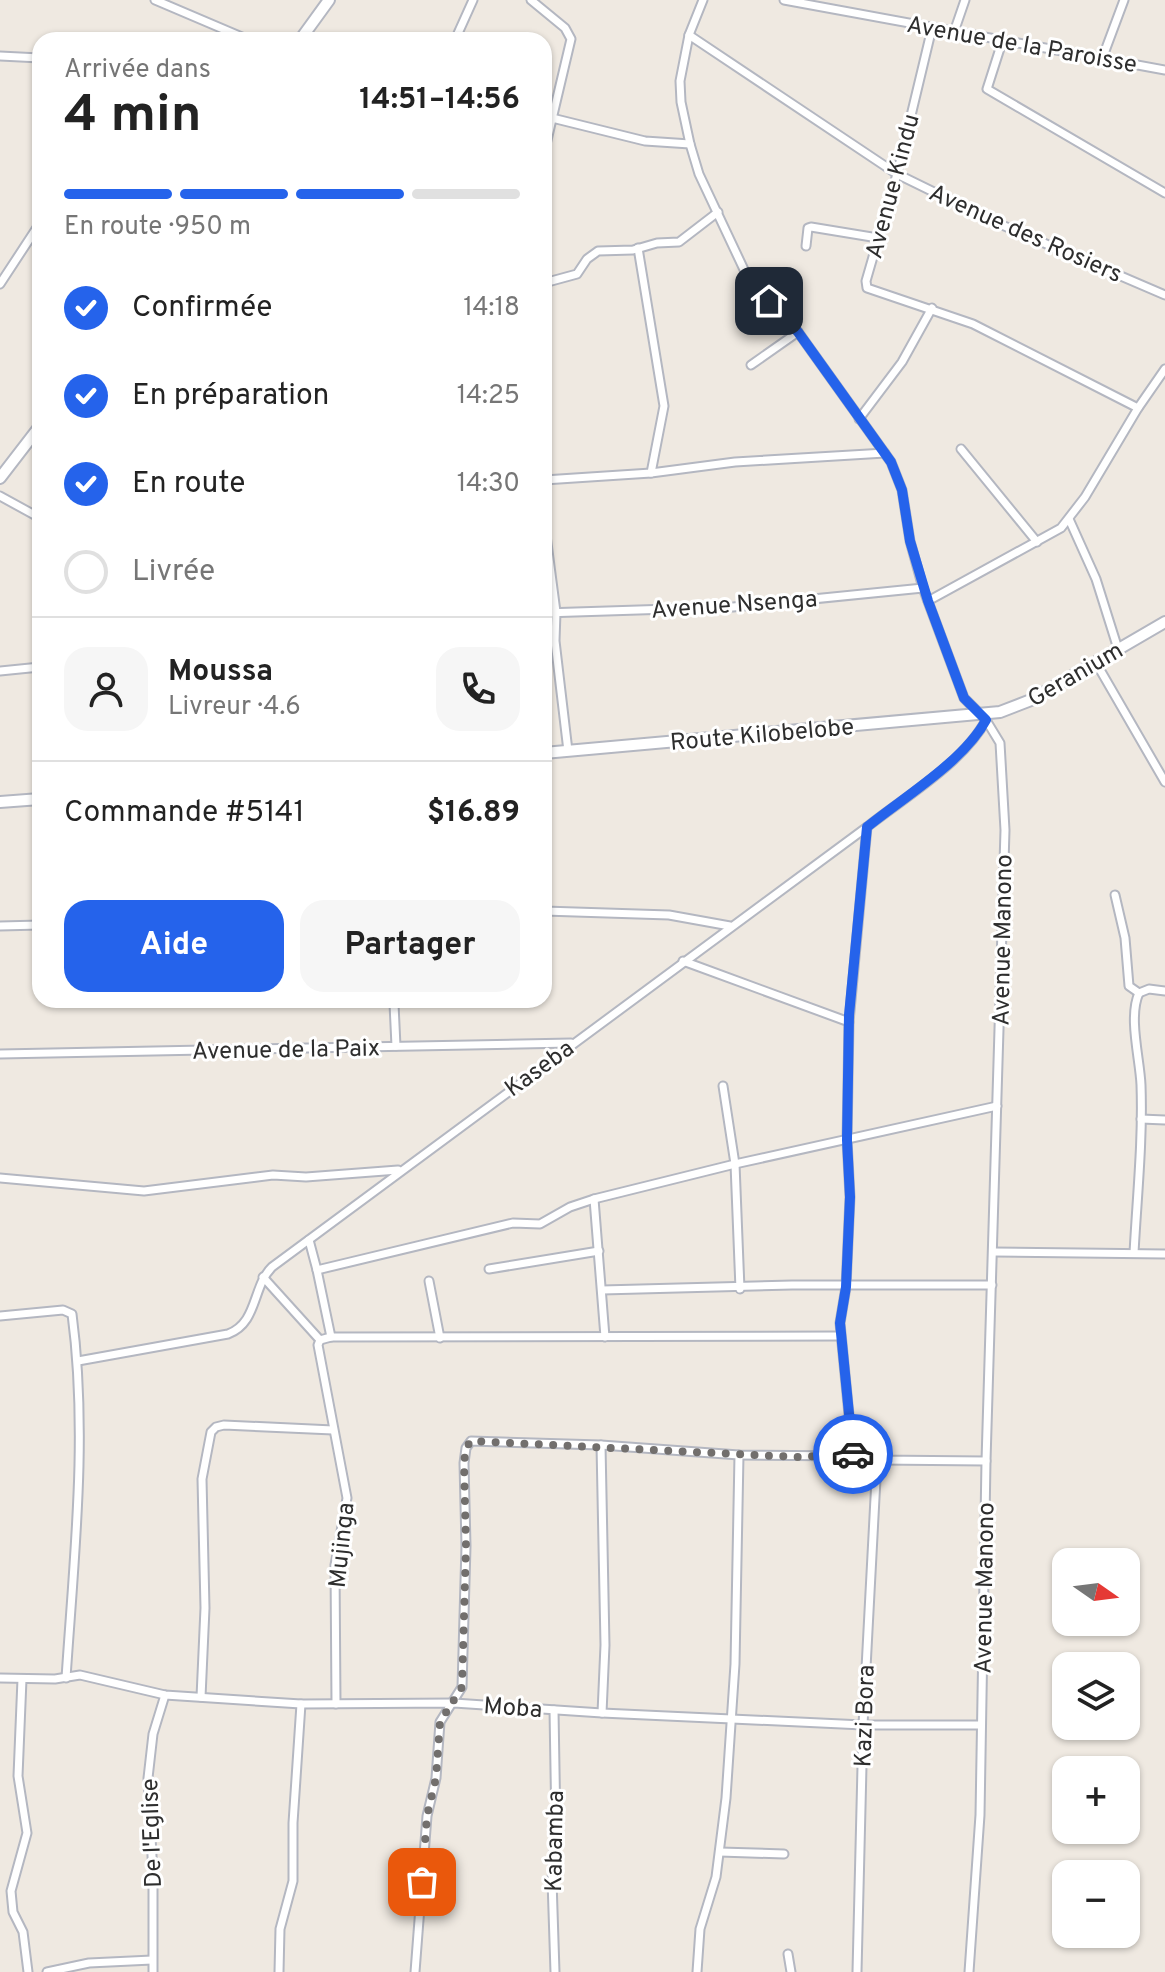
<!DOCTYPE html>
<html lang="fr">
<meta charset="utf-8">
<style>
:root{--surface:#fff;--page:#f6f6f6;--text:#222;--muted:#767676;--line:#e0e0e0;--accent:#2563eb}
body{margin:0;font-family:Overpass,sans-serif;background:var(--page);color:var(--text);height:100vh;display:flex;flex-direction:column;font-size:30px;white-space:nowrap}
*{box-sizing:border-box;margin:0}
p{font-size:26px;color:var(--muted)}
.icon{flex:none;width:44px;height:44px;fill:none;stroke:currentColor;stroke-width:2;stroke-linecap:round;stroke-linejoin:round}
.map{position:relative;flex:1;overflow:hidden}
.sheet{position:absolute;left:32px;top:32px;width:520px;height:976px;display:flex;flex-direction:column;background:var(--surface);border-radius:24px;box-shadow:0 2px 6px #0004}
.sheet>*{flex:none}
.needle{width:52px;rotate:104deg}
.buttons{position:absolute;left:1052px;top:1548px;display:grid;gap:16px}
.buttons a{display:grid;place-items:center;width:88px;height:88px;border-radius:16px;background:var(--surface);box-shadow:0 2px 6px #0004;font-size:40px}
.pin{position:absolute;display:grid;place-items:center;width:68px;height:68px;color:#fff;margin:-34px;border-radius:16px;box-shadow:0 4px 12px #0006}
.courier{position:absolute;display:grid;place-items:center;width:80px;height:80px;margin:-40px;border:6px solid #2563eb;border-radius:50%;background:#fff;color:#222;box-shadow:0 2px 10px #0007}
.headline em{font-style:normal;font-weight:700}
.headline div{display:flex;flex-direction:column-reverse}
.headline{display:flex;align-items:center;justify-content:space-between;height:136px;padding:0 32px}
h1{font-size:52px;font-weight:700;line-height:60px}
.bar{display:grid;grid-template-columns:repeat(4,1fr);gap:12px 8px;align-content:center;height:96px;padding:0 32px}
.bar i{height:10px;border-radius:6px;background:var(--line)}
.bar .on{background:var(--accent)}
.bar p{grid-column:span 4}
.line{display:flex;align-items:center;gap:20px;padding:0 32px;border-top:2px solid var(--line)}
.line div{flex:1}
.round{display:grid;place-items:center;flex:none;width:84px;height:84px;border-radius:24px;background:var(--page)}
ol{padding:0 32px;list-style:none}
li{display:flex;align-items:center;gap:24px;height:88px}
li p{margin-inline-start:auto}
li .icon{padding:8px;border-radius:50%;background:var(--accent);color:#fff;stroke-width:4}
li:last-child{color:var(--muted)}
li i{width:44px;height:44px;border:4px solid var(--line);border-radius:50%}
.action{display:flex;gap:16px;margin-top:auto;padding:16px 32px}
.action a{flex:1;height:92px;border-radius:24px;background:var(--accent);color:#fff;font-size:32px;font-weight:700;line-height:92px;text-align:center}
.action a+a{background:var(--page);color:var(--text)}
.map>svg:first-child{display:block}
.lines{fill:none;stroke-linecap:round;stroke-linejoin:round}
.street-casing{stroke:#b4b7c1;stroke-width:11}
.secondary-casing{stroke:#b4b7c1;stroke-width:14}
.street{stroke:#fff;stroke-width:7}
.secondary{stroke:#fff;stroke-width:10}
.done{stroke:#726f6d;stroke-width:8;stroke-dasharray:0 14.4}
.route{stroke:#2563eb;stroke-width:10}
.labels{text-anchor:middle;stroke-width:6;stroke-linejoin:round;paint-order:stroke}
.street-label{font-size:24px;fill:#2e2e2e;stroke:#fff}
</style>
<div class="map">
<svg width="1165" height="1972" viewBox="0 0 1165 1972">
<rect width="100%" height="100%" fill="#efe9e1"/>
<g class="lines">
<defs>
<g id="street">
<polyline points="155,0 249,40"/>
<polyline points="531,0 565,28 571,39 544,153"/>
<polyline points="703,0 689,35 680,81 681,102 690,144 699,174 747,276 798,332 891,462 902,490 910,541 923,588 964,698 986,720 1000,743 1005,830 986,1461 980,1815 969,1972"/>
<polyline points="784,0 1165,70"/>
<polyline points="932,28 897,174 866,281 867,288 973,324 1138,408"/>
<polyline points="954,32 965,0"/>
<polyline points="689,35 897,174 995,222 1165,295"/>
<polyline points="1003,39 987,89 1165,193"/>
<polyline points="455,40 473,0"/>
<polyline points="0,56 40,58"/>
<polyline points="1102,59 1124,0"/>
<polyline points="544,116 645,141 690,144"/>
<polyline points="806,246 808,228 811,227 878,238"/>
<polyline points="638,248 664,406 651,473"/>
<polyline points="544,283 577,274 587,259 598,251 633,250 657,243 679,242 718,212"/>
<polyline points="0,284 40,223"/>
<polyline points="751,365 798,332"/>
<polyline points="859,419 902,362 932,308"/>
<polyline points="961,449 1037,542"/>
<polyline points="544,480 651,473 735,462 885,453"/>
<polyline points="0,496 40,518"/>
<polyline points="1069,519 1096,579 1118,649"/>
<polyline points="544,520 556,612 555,641 568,751"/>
<polyline points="928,601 1061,528 1085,497 1138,408 1165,369"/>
<polyline points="544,613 733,607 923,588"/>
<polyline points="1095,661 1165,782"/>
<polyline points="0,671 40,667"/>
<polyline points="1115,895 1125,938 1129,986 1139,993"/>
<polyline points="544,911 669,915 730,926"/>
<polyline points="0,926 40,925"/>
<polyline points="683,961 849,1022"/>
<polyline points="1139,993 1149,989 1165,991"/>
<polyline points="394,1004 396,1046"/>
<polyline points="0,1054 571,1043"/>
<polyline points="723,1086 735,1164 740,1289"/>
<polyline points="1141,1119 1165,1120"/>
<polyline points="0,1178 144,1191 273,1175 306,1177 398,1170"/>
<polyline points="594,1199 605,1337"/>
<polyline points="309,1240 317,1270 513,1223 540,1224 570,1207 594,1199 735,1164 997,1106"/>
<polyline points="994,1252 1165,1254"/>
<path d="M1134 1253C1137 1197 1143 1141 1141 1085 1140 1059 1128 1017 1139 993"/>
<polyline points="489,1269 599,1251"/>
<polyline points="317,1270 331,1337"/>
<polyline points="263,1277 320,1340"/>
<polyline points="429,1281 440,1338"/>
<polyline points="602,1290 792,1285 992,1285"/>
<path d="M0 1316 63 1310 72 1314C88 1435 74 1557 66 1678"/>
<polyline points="320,1340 331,1337 840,1336"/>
<polyline points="320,1340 318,1345 347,1498 335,1565 336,1704"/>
<path d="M78 1361 228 1334C258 1323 252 1287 272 1267L867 827C905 797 964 762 986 720"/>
<polyline points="601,1445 605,1645 602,1713"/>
<polyline points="853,1456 840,1323 846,1287 850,1197 847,1140 849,1022 867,827"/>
<polyline points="0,1678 55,1679 80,1675 165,1695 301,1704 454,1703 602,1713 863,1725 981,1725"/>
<polyline points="22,1679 18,1776 27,1833 11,1891 13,1912 23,1932 28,1972"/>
<polyline points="201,1697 205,1608 202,1479 211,1432 216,1427 224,1425 333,1430"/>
<polyline points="554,1710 556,1828 552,1880 555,1972"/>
<polyline points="720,1852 784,1854"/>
<polyline points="788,1954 791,1972"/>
<polyline points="47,1972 89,1963 152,1960"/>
<polyline points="153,1972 153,1875 148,1778 153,1734 165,1695"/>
<polyline points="279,1972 280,1929 293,1881 293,1823 301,1704"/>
<polyline points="415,1972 427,1816 436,1778 440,1722 462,1687 466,1546 464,1463 466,1448 471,1441 601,1445 739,1455 853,1456 877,1460 986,1461"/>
<polyline points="697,1972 700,1929 716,1877 726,1798 735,1664 739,1455"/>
<polyline points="857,1972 863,1725 877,1460"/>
</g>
<g id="secondary">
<polyline points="300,40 329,0"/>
<polyline points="0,478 40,426"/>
<polyline points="544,753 1000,712 1031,700 1165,622"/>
<polyline points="0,802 40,799"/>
</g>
</defs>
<use href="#street" class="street-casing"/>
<use href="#secondary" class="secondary-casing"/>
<use href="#street" class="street"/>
<use href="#secondary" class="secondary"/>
</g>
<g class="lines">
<polyline class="done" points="422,1882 427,1816 436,1778 440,1722 462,1687 466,1546 464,1463 466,1448 471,1441 796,1457 853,1454"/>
<path class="route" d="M769 301 798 332 891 462 902 490 910 541 928 601 964 698 986 720C964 761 904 797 867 827L849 1015 847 1140 850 1197 846 1287 840 1323 853 1454"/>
</g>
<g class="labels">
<g class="street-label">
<text transform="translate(1022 44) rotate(10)" y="8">Avenue de la Paroisse</text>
<text transform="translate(892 186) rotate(-75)" y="8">Avenue Kindu</text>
<text transform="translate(1026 233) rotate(24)" y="8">Avenue des Rosiers</text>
<text transform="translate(734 604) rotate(-4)" y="8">Avenue Nsenga</text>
<text transform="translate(1075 674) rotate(-30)" y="8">Geranium</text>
<text transform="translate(762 734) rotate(-5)" y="8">Route Kilobelobe</text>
<text transform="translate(1002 940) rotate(-89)" y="8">Avenue Manono</text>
<text transform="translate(286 1049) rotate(-1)" y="8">Avenue de la Paix</text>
<text transform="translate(539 1068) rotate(-36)" y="8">Kaseba</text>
<text transform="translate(341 1545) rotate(-84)" y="8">Mujinga</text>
<text transform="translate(984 1588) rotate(-89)" y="8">Avenue Manono</text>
<text transform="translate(513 1707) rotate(4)" y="8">Moba</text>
<text transform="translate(864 1716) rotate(-88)" y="8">Kazi Bora</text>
<text transform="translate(151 1833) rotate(-92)" y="8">De l'Eglise</text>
<text transform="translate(554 1841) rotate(-89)" y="8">Kabamba</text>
</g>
</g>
</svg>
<div class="buttons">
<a><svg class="needle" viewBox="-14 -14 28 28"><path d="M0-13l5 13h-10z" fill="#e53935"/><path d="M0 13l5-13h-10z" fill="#767676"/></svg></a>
<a><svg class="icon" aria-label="layers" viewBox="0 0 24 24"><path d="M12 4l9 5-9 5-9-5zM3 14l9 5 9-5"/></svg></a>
<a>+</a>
<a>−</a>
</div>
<div class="pin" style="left:422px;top:1882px;background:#ea580c"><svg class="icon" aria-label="bag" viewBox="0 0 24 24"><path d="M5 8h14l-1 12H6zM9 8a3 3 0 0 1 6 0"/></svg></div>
<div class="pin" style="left:769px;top:301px;background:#1f2937"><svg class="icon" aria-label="home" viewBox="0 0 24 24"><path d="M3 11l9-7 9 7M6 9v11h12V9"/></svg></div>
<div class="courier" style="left:853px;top:1454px"><svg class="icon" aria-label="car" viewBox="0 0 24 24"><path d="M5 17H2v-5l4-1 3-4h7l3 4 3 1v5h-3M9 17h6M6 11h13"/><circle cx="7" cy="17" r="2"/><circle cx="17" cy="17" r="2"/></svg></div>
<section class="sheet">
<div class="headline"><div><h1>4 min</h1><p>Arrivée dans</p></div><em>14:51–14:56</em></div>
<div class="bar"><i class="on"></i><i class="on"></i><i class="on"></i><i></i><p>En route · 950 m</p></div>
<ol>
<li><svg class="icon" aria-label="check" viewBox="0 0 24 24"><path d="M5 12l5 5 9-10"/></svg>Confirmée<p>14:18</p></li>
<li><svg class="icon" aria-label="check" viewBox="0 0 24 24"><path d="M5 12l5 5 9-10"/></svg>En préparation<p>14:25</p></li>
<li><svg class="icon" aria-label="check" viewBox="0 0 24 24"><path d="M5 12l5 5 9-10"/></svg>En route<p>14:30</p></li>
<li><i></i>Livrée</li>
</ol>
<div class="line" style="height:144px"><a class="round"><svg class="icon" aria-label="person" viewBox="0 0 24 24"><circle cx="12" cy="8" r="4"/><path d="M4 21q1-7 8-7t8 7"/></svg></a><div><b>Moussa</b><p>Livreur · 4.6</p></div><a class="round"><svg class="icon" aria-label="phone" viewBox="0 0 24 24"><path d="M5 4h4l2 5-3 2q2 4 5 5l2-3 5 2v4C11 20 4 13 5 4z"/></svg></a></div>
<div class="line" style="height:104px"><div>Commande #5141</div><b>$16.89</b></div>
<div class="action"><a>Aide</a><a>Partager</a></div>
</section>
</div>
